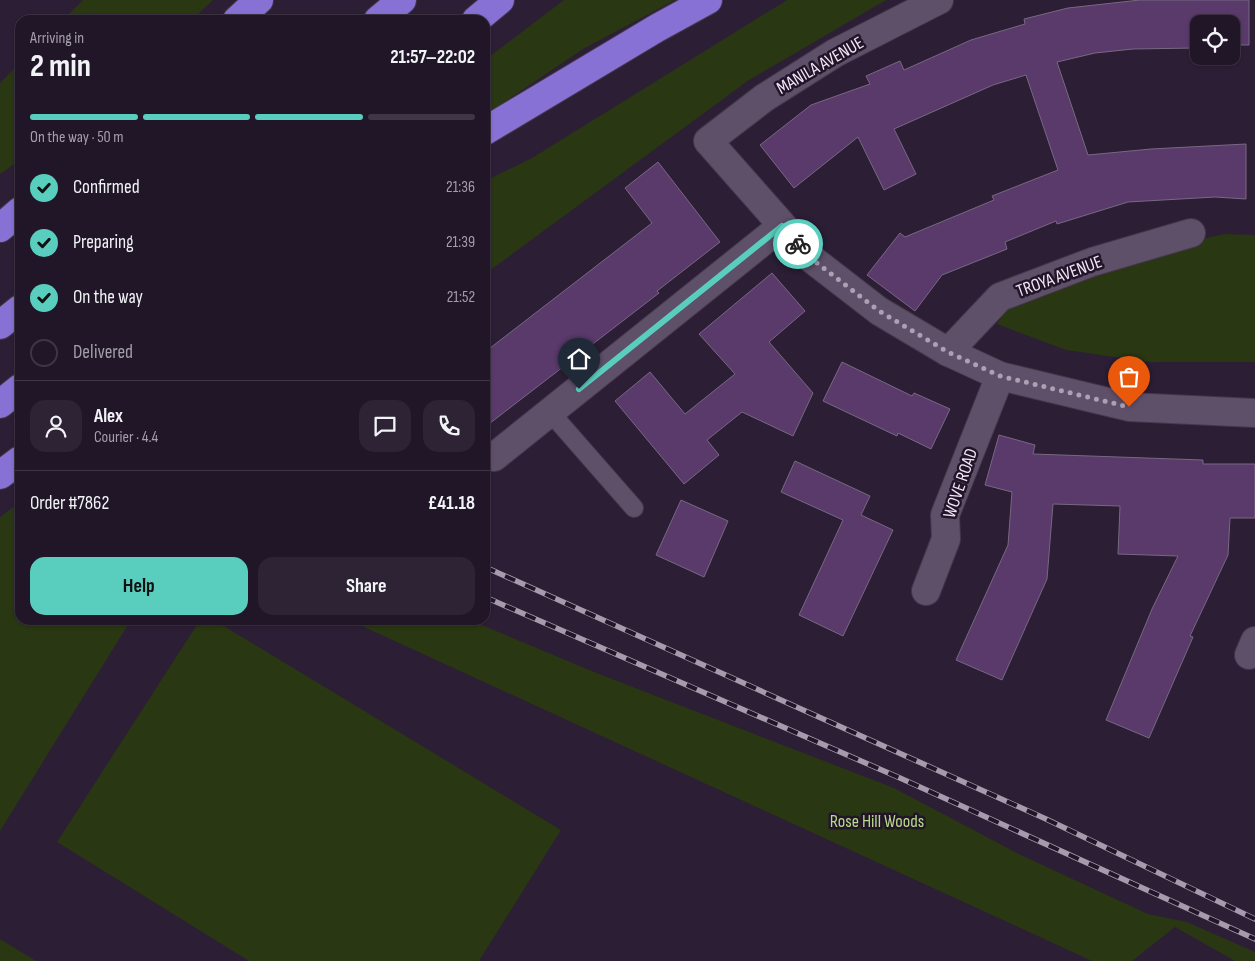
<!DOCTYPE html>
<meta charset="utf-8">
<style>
:root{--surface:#211628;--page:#2d2334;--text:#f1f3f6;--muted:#a29fa8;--line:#3e3545;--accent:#5acebe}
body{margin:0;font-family:"Sofia Sans Condensed",sans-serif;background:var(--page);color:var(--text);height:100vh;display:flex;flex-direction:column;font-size:19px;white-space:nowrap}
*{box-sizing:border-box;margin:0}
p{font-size:16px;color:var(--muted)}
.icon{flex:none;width:28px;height:28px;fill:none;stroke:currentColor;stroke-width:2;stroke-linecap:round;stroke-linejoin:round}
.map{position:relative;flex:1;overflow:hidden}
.sheet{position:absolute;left:15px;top:15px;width:475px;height:610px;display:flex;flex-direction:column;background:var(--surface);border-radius:15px;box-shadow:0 1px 4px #0004,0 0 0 1px var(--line)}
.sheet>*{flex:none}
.tools{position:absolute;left:1190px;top:15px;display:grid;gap:10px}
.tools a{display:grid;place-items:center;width:50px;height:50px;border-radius:10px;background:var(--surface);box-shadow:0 1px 4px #0004,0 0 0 1px var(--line);font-size:25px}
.pin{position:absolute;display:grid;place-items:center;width:42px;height:42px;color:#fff;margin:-51px -21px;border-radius:50% 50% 50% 0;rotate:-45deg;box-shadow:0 0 5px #0007}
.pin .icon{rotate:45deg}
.courier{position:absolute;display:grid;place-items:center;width:50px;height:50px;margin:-25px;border:4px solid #5acebe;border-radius:50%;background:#fff;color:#222;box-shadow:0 1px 6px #0007}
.summary em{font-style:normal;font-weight:700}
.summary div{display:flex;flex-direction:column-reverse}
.summary{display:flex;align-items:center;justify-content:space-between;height:85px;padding:0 15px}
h1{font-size:32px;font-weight:700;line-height:38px}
.bar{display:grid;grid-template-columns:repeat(4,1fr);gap:8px 5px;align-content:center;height:60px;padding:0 15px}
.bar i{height:6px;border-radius:4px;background:var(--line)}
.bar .on{background:var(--accent)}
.bar p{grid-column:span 4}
.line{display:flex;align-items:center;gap:12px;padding:0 15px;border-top:1px solid var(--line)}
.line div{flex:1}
.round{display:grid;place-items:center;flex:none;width:52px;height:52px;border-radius:15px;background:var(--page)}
ol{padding:0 15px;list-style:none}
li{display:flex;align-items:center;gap:15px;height:55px}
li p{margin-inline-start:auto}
li .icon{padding:5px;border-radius:50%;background:var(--accent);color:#111;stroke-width:4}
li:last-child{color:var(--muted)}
li i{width:28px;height:28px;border:2px solid var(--line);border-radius:50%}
.action{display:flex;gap:10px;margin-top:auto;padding:10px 15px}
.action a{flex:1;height:58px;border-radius:15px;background:var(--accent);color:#111;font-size:20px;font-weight:700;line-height:58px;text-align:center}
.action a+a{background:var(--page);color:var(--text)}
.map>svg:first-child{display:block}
.green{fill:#293713}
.building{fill:#593a6b;stroke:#786882}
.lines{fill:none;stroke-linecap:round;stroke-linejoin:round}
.service-casing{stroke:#45384c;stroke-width:20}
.minor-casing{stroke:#45384c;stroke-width:30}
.trunk-casing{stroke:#45384c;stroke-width:30}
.service{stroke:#5f5069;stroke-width:18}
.minor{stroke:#5f5069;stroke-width:28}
.trunk{stroke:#8771d4;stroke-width:28}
.rail-casing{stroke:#a69bad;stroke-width:5.5}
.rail{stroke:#22152a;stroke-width:4;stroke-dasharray:11;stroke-linecap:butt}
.done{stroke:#aca1b3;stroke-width:5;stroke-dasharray:0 9}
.route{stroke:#5acebe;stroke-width:6}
.labels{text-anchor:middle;stroke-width:5;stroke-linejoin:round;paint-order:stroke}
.street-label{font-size:18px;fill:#f1e8f7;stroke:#22152a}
.park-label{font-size:18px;fill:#b7db86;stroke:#22152a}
</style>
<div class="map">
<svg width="1255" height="961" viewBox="0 0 1255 961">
<rect width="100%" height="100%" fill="#2c1e35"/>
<g class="green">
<polygon points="83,0 213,0 192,20 63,20"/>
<polygon points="564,0 675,0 583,49 485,115 485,60"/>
<polygon points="787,0 886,0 749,80 485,274 485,181 532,158"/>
<polygon points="20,63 20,160 0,174 0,83"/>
<polygon points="1224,234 1255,235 1255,362 1150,362 1066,350 997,324 1010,301 1168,247"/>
<polygon points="20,502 20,620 131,620 0,831 0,517"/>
<polygon points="200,620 214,620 561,830 479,961 249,961 57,842"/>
<polygon points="349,620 470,620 594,672 894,788 1021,855 1148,914 1187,922 1255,952 1255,961 1235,961 1175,927 1132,961 1092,961"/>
<polygon points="0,939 36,961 0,961"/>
</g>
<g class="building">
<polygon points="1140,0 1249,0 1249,45 1231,45 1231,24 1199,24 1199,45 1196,45 1196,48 1133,49 1095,53 1057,62 1088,155 1151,149 1246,144 1246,199 1215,197 1128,202 1057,224 1056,221 1005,242 1007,249 942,275 915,311 867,275 900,233 905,237 994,200 992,196 1058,170 1026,75 993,85 894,129 916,174 884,190 858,137 794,188 760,145 811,105 870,84 866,76 900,61 904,70 971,40 1025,24 1024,19 1068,8"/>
<polygon points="658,162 720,242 657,291 659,293 485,427 485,352 652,223 625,188"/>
<polygon points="772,273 805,311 769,342 813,393 793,436 742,412 707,440 719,455 684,484 615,401 650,372 685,414 735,374 699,334"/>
<polygon points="842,362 912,396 914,393 950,409 931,449 898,433 897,436 823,401"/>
<polygon points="999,435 1035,445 1033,454 1203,460 1203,464 1255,464 1255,518 1230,518 1228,555 1190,636 1193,637 1149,738 1106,720 1152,609 1178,556 1118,554 1120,506 1053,504 1047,579 1002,680 956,660 1008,545 1012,492 985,485"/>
<polygon points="795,461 870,496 861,515 893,530 843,636 799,615 843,520 781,492"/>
<polygon points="681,500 728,521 704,577 656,555"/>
</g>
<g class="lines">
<defs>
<polyline id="service" points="550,412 634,508"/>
<g id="minor">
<polyline points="939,0 835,53 764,98 708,141 813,260 879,311 948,352 1000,376 1129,407 1255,413"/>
<polyline points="948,352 1000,297 1092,262 1191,233"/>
<polyline points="494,457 782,226"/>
<polyline points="926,591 946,539 945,515 1000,376"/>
<polyline points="1249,655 1255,641"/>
</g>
<g id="trunk">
<polyline points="237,20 259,0"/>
<polyline points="378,20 402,0"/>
<polyline points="476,20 500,0"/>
<polyline points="485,131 657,28 708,0"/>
<polyline points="0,228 20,211"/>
<polyline points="0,325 20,309"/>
<polyline points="0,404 20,388"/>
<polyline points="0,475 20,460"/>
</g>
</defs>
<use href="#service" class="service-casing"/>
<use href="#minor" class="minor-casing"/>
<use href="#trunk" class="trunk-casing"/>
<use href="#service" class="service"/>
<use href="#minor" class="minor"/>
<use href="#trunk" class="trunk"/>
<defs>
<g id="rail">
<polyline points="485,567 1046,819 1255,919"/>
<polyline points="485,597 900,778 1255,939"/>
</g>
</defs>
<use href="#rail" class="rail-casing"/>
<use href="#rail" class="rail"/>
</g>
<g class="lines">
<polyline class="done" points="798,244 813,260 879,311 948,352 1000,376 1129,407"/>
<polyline class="route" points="579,389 782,226 798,244"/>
</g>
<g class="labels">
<g class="street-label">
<text transform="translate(820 65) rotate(-30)" y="6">MANILA AVENUE</text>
<text transform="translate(1059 276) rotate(-20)" y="6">TROYA AVENUE</text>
<text transform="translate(960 483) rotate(-71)" y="6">WOVE ROAD</text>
</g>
<g class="park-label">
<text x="877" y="827">Rose Hill Woods</text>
</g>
</g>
</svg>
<div class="tools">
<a><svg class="icon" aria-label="locate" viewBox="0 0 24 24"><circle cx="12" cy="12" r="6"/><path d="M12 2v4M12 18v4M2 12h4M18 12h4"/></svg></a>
</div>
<div class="pin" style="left:1129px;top:407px;background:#ea580c"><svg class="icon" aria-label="bag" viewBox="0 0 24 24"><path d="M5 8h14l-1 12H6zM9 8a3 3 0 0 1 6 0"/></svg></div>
<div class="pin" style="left:579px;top:389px;background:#1f2937"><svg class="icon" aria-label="home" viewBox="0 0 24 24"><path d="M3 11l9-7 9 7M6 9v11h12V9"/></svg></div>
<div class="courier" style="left:798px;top:244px"><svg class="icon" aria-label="bike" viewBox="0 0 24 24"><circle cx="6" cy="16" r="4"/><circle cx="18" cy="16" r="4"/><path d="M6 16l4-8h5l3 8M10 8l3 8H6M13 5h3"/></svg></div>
<section class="sheet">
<div class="summary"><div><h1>2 min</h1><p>Arriving in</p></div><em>21:57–22:02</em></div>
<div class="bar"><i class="on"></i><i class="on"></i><i class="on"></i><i></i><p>On the way · 50 m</p></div>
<ol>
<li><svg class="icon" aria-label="check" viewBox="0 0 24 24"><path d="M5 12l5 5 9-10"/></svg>Confirmed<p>21:36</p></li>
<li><svg class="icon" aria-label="check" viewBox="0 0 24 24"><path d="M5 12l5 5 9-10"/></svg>Preparing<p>21:39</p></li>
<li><svg class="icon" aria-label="check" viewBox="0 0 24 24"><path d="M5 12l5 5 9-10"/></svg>On the way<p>21:52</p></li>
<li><i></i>Delivered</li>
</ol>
<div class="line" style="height:90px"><a class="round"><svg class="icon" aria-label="person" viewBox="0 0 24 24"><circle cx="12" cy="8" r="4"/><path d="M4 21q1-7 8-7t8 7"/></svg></a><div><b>Alex</b><p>Courier · 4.4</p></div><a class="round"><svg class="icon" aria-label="chat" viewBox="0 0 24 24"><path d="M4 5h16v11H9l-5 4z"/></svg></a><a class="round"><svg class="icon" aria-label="phone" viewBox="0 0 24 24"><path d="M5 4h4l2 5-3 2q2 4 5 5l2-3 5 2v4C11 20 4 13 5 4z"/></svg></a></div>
<div class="line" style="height:65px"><div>Order #7862</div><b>£41.18</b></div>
<div class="action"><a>Help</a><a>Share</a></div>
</section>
</div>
